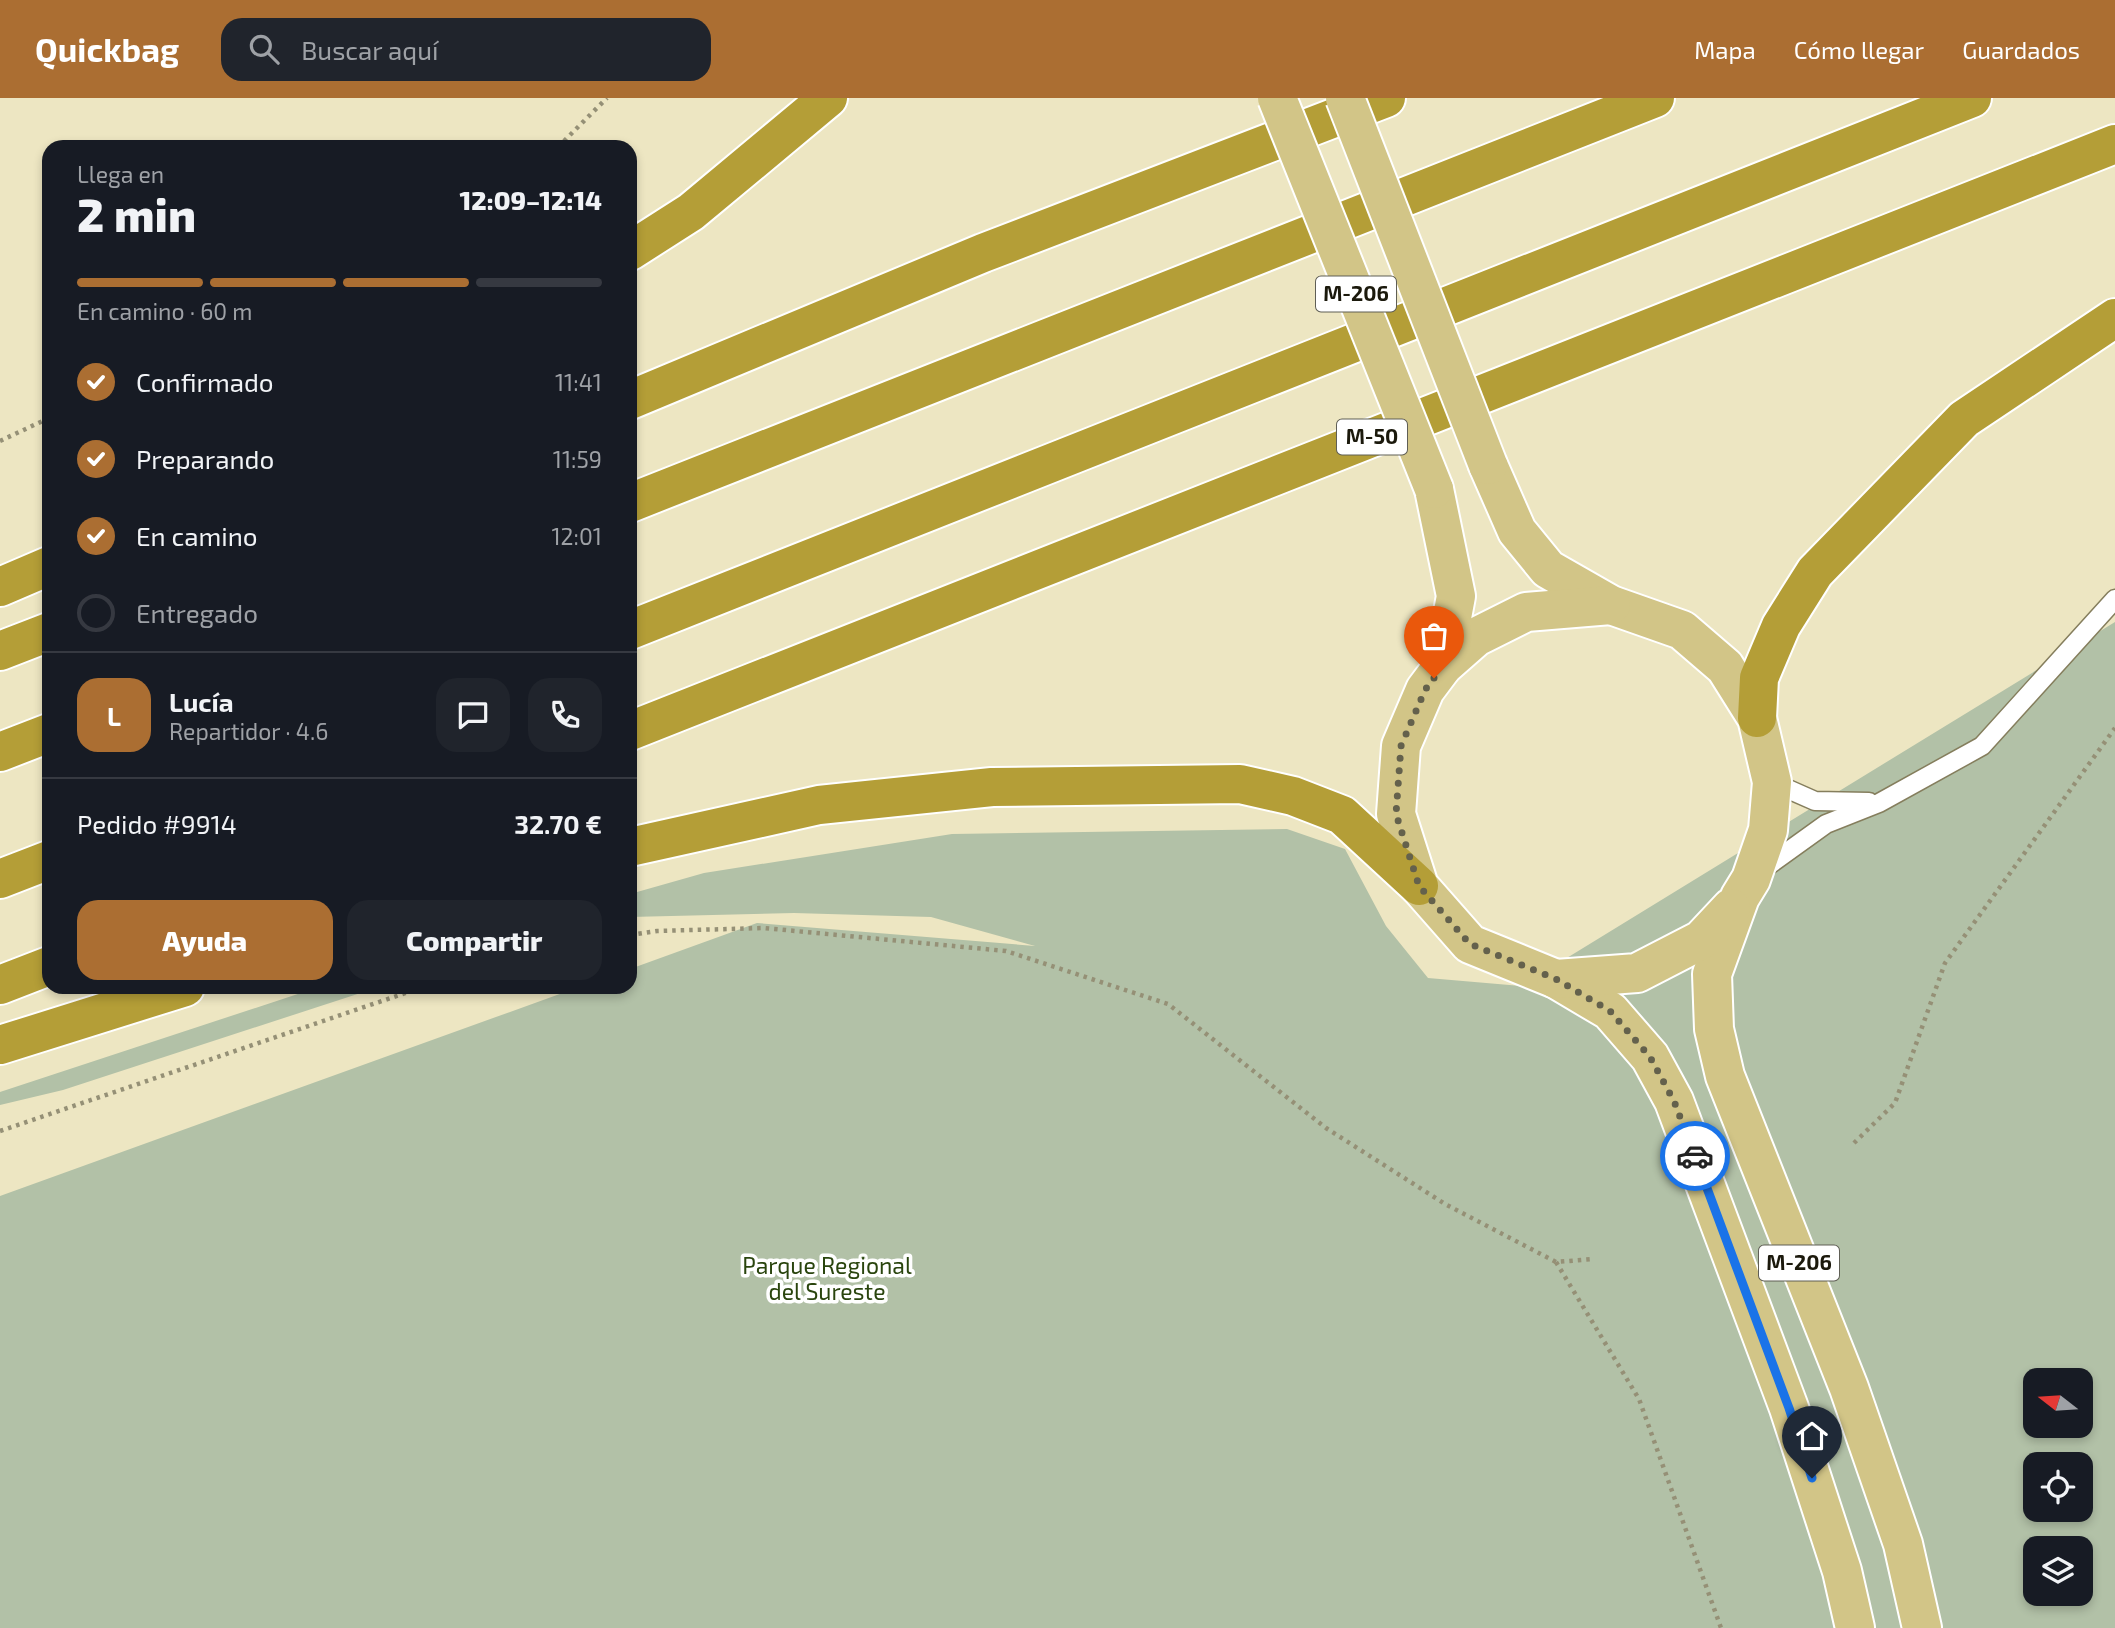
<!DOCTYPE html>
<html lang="es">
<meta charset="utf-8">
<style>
:root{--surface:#171b24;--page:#20242c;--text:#f1f3f6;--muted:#9ea1a6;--line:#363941;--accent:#ab6e32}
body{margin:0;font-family:"Exo 2",sans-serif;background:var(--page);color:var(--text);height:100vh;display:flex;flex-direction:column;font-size:26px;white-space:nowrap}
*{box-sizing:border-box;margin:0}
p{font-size:23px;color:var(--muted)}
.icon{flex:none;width:38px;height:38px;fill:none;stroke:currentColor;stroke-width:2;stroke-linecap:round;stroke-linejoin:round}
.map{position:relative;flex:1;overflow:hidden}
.side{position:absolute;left:42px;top:42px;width:595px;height:854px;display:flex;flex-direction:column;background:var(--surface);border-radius:21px;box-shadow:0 4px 10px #0003}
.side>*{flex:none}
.needle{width:46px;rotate:287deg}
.fabs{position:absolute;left:2023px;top:1270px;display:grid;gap:14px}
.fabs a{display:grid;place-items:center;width:70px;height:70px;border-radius:14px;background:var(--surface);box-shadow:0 4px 10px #0003;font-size:35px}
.pin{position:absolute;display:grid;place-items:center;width:60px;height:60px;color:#fff;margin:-72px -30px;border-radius:50% 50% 50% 0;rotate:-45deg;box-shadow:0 0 7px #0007}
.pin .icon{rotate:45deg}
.courier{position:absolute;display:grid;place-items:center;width:70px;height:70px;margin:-35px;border:5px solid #1a73e8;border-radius:50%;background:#fff;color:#222;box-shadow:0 2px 9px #0007}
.summary em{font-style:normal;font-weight:800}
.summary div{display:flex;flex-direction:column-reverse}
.summary{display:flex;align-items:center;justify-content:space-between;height:119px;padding:0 35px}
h1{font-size:46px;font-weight:800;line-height:52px}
.bar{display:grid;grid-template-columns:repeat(4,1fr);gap:10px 7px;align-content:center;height:84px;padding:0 35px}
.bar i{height:9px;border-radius:5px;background:var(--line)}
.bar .selected{background:var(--accent)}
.bar p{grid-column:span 4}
.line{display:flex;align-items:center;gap:18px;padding:0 35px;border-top:2px solid var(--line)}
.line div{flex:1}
.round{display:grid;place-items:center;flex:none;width:74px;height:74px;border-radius:21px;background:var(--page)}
ol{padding:0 35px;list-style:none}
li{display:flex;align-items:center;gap:21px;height:77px}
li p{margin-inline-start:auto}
li .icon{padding:7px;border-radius:50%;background:var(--accent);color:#fff;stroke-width:4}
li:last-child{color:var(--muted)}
li i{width:38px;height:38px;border:4px solid var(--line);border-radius:50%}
.cta{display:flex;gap:14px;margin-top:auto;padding:14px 35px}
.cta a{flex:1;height:80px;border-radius:21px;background:var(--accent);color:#fff;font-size:28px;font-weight:800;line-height:80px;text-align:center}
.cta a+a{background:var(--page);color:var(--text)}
header{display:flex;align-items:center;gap:42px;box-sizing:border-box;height:98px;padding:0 35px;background:var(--accent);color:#fff}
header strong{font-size:33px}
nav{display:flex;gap:38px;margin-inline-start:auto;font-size:24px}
.search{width:490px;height:63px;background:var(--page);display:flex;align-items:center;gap:18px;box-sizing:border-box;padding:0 24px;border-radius:21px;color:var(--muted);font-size:26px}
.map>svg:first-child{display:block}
.green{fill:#b2c1a7;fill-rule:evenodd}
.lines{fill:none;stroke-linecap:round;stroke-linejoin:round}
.service-casing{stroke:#857e5d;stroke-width:21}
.primary-casing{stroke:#fff;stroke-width:42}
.motorway-casing{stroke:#fff;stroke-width:42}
.path{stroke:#959076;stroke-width:4.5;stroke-dasharray:3.5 5;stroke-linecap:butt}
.service{stroke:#fff;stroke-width:18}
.primary{stroke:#d2c587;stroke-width:38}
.motorway{stroke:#b49e37;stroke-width:38}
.primary-bridge-casing{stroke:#fff;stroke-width:42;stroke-linecap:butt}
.primary-bridge{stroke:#d2c587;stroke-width:38}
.done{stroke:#64614c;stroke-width:7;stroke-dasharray:0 12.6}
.route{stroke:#1a73e8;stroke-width:9}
.labels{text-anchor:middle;stroke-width:7;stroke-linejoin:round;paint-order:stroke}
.shield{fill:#fff;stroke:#5f5e55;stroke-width:2}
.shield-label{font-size:21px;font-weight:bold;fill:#1b190c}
.park-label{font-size:23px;fill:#2a450e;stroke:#fff}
</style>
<header>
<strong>Quickbag</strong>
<div class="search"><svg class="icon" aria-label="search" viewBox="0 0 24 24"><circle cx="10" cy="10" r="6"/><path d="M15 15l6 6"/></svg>Buscar aquí</div>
<nav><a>Mapa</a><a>Cómo llegar</a><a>Guardados</a></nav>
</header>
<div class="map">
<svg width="2115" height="1530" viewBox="0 0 2115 1530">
<rect width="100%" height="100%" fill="#ede6c2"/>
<g class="green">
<path d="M2115 524V1530H0V1098L579 889H630V871L757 825 1035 848 931 819 794 815 630 819V796L704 775 952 736 1287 731 1345 751 1386 828 1428 880 1521 888ZM2035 1283H2081V1328H2035ZM2035 1367H2081V1412H2035ZM2035 1451H2081V1496H2035Z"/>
<polygon points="319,889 379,889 63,992 0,1007 0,994"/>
</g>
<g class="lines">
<defs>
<g id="service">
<polyline points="1772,684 1815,703 1869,704"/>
<polyline points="1762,772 1826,726 1879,705 1982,648 2115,501"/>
</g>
<g id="primary">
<polyline points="1488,367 1517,433 1548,471 1611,507 1682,532 1725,569 1757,620 1772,684 1768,732 1751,781 1740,799 1712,876 1714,931 1725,978 1849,1290 1903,1446 1922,1530"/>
<polyline points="1434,391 1456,498 1443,568"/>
<polyline points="1611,507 1526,514 1476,539 1443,568 1425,592 1401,648 1396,716 1419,788 1470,846 1556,881 1610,913 1650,959 1674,1003 1789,1310 1842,1473 1855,1530"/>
<polyline points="1556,881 1637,875 1701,842 1731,810"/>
</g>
<g id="motorway">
<polyline points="630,153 691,114 828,0"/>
<polyline points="630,302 983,155 1386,0"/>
<polyline points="630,405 1655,0"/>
<polyline points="0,489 49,468"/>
<polyline points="630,532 1972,0"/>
<polyline points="0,553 49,534"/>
<polyline points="1757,620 1759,580 1781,528 1815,474 1964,321 2115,220"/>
<polyline points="630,633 2115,46"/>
<polyline points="0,654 49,635"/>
<polyline points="630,749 819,707 992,689 1240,686 1293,698 1342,717 1419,788"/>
<polyline points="0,781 49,762"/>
<polyline points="0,887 49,868"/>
<polyline points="0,947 185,889"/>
</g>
</defs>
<use href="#service" class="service-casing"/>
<use href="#primary" class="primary-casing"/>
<use href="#motorway" class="motorway-casing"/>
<g class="path">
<polyline points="558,49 607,0"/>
<polyline points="0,343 49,320"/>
<polyline points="630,837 657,833 764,830 1006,853 1168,906 1326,1030 1445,1106 1556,1164 1593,1161"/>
<polyline points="0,1033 423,889"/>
<polyline points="1854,1045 1895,1005 1945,865 2115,630"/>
<polyline points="1556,1164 1639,1301 1721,1530"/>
</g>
<use href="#service" class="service"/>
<use href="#primary" class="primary"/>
<use href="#motorway" class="motorway"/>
<defs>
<g id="primary-bridge">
<polyline points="1277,0 1434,391"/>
<polyline points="1345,0 1488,367"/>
</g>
</defs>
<use href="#primary-bridge" class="primary-bridge-casing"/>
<use href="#primary-bridge" class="primary-bridge"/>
</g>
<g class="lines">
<polyline class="done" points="1434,580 1425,592 1401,648 1396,716 1419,788 1470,846 1556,881 1610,913 1650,959 1674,1003 1695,1058"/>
<polyline class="route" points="1695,1058 1789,1310 1812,1380"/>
</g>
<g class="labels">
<g class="shield">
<rect x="1316" y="178.5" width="80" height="35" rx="5"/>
<rect x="1337" y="321.5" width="70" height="35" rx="5"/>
<rect x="1759" y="1147.5" width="80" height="35" rx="5"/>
</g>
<g class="shield-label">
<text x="1356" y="203">M-206</text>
<text x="1372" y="346">M-50</text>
<text x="1799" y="1172">M-206</text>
</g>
<g class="park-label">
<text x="827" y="1176">Parque Regional<tspan x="827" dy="26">del Sureste</tspan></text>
</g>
</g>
</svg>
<div class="fabs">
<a><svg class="needle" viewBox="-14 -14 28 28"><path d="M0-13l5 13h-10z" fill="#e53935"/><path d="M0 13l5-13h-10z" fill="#9ea1a6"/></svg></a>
<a><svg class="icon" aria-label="locate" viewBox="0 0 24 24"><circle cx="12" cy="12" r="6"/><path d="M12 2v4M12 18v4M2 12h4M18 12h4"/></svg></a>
<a><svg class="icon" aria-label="layers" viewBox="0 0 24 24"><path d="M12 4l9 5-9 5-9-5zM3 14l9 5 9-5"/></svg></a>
</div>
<div class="pin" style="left:1434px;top:580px;background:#ea580c"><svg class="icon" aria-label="bag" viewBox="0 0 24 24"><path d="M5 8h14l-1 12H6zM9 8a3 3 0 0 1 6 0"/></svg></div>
<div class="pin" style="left:1812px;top:1380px;background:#1f2937"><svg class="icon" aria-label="home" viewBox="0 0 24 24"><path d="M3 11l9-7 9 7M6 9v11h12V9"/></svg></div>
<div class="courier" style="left:1695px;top:1058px"><svg class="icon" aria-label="car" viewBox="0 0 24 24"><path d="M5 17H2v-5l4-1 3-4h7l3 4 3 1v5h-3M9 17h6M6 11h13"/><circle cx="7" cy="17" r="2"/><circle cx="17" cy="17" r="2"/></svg></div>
<section class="side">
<div class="summary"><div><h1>2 min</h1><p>Llega en</p></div><em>12:09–12:14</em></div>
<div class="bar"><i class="selected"></i><i class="selected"></i><i class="selected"></i><i></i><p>En camino · 60 m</p></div>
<ol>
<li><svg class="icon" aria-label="check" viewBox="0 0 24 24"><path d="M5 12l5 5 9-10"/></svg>Confirmado<p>11:41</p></li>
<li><svg class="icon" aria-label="check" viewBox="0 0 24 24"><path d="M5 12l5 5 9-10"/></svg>Preparando<p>11:59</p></li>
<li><svg class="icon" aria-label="check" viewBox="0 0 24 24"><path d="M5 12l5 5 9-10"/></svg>En camino<p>12:01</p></li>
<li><i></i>Entregado</li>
</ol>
<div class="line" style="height:126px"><b class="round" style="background:var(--accent);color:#fff">L</b><div><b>Lucía</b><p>Repartidor · 4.6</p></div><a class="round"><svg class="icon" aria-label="chat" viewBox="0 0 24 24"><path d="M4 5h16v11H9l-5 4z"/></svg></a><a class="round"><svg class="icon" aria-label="phone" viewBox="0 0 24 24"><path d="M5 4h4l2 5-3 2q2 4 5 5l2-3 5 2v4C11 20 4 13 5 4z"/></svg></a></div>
<div class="line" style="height:91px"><div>Pedido #9914</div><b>32.70 €</b></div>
<div class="cta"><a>Ayuda</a><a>Compartir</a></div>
</section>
</div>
